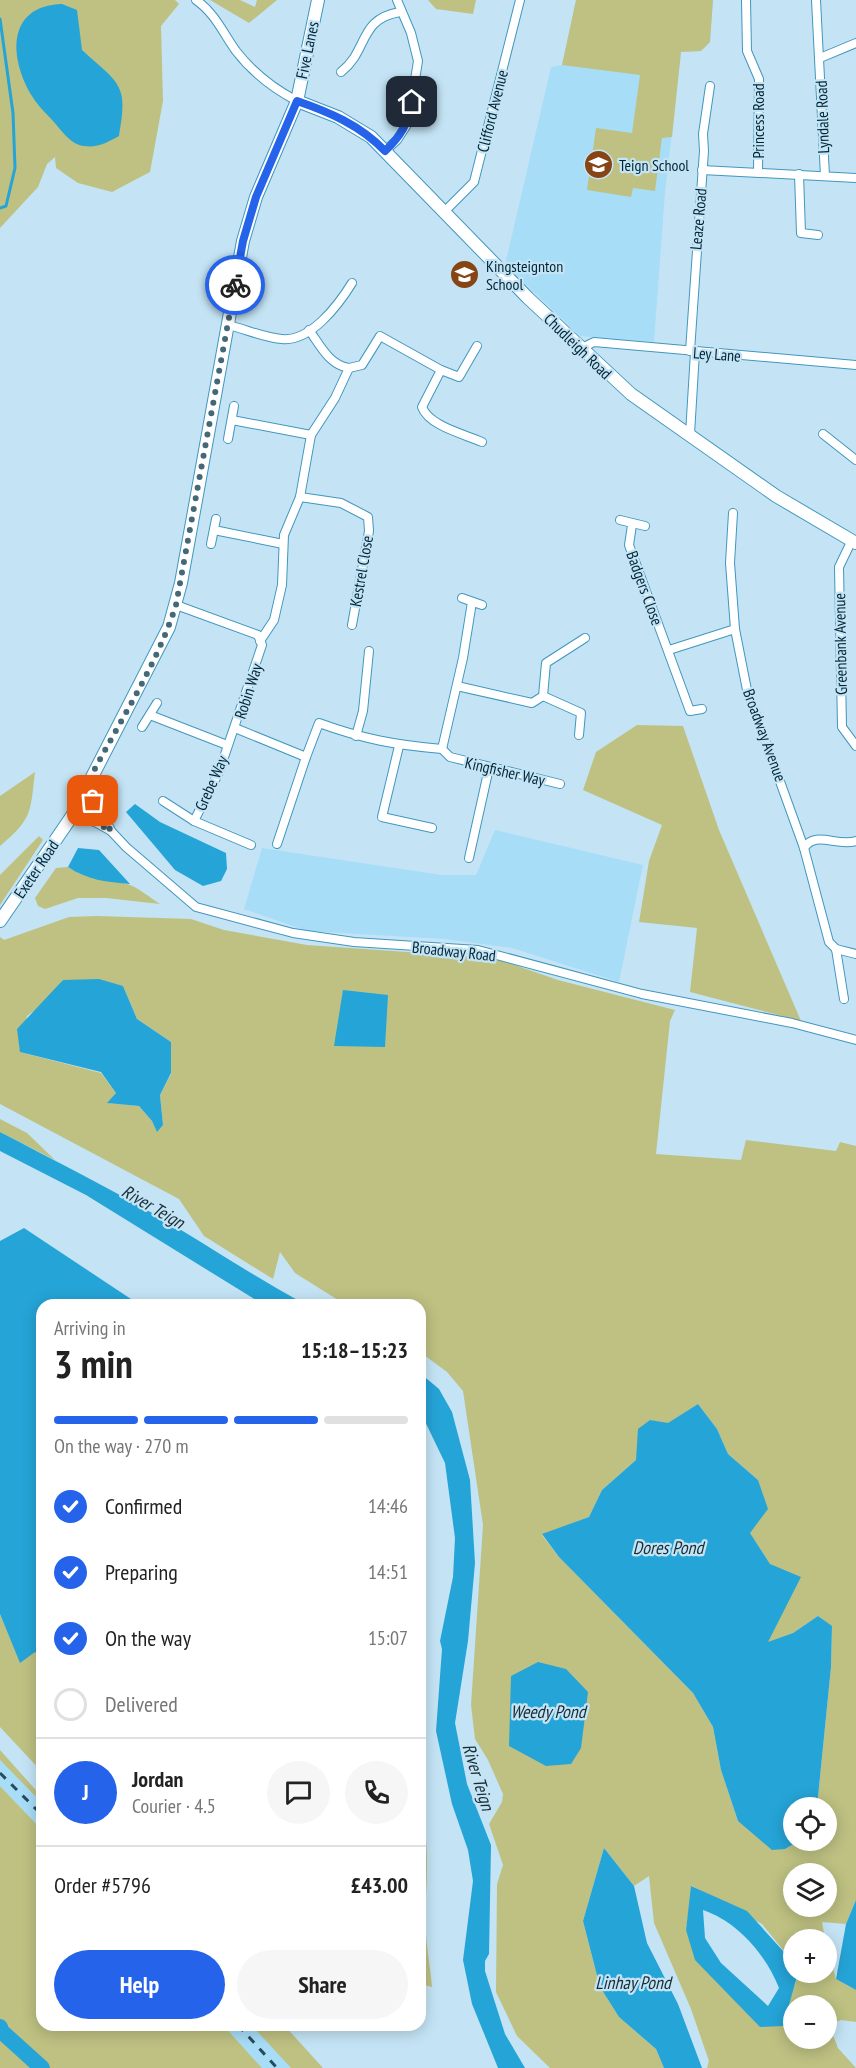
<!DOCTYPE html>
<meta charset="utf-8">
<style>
:root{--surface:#fff;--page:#f6f6f6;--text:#222;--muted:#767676;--line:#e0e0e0;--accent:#2563eb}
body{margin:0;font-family:"PT Sans Narrow",sans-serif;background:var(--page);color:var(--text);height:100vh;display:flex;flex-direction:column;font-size:22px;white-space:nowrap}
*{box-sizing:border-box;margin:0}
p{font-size:20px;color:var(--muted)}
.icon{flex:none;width:33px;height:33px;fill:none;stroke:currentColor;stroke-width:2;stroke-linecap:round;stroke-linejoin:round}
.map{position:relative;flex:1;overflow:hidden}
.sheet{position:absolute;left:36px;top:1299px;width:390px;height:732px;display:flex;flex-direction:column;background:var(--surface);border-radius:18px;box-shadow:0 3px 15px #0003}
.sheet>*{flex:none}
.fabs{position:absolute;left:783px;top:1797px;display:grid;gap:12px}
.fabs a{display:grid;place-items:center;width:54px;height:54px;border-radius:50%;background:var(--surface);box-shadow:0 3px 15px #0003;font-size:30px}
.pin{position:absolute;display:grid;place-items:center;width:51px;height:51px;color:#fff;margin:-26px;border-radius:12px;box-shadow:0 3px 9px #0006}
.courier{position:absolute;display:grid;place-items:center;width:60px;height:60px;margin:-30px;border:4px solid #2563eb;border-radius:50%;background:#fff;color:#222;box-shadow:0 2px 8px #0007}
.head em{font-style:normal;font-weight:700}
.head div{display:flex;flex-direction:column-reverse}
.head{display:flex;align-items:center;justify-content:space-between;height:102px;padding:0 18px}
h1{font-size:39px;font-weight:700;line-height:45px}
.bar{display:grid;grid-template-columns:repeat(4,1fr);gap:9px 6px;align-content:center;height:72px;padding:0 18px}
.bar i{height:8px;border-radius:4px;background:var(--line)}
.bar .current{background:var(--accent)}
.bar p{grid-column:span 4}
.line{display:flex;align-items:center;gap:15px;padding:0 18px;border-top:2px solid var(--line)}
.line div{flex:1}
.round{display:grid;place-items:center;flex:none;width:63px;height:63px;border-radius:32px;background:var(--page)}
ol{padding:0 18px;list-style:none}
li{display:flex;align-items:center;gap:18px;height:66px}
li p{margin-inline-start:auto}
li .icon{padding:6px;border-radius:50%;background:var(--accent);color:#fff;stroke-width:4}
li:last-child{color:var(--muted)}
li i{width:33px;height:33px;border:3px solid var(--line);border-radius:50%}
.primary-button{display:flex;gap:12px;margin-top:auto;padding:12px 18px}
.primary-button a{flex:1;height:69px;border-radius:36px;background:var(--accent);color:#fff;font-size:24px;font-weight:700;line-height:69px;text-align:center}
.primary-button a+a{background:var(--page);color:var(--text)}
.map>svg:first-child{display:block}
.built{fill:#a8ddf8}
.green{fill:#bec182;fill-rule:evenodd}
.water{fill:#25a4d7;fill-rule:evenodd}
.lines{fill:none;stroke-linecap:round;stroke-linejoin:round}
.stream{stroke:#25a4d7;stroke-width:3}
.river{stroke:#25a4d7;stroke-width:16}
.street-casing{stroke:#4097be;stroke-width:10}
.secondary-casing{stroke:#4097be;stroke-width:14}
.street{stroke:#fff;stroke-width:8}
.secondary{stroke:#fff;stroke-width:12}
.rail{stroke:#274b5c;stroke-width:3;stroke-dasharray:8 8;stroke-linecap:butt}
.done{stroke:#456879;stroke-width:6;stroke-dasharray:0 10.8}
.route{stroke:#2563eb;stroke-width:8}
.labels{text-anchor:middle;stroke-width:4.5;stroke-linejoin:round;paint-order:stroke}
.street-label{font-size:16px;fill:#002636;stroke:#c4e4f5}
.poi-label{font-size:16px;fill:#002636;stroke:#c4e4f5;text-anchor:start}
.water-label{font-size:18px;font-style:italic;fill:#192d37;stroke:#c4e4f5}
</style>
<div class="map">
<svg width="856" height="2068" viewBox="0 0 856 2068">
<rect width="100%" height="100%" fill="#c4e4f5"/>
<g class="built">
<polygon points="576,0 713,0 710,42 701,51 681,52 665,193 654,342 580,336 505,265 551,67 562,65"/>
<polygon points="495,830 643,865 619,982 512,948 444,939 307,931 244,909 262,848 442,875 476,875"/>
<polygon points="0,1760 42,1803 42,1830 0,1786"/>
<polygon points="223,2025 252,2025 291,2068 262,2068"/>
</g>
<g class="green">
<polygon points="0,0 175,0 179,4 161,26 163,101 150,172 112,192 78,183 56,168 55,157 47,164 38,187 0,228"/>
<polygon points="210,0 240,0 255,7 257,0 277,0 249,23"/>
<polygon points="428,0 476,0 473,14 436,9"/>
<polygon points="576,0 713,0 710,42 701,51 681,52 672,137 662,138 655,191 633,188 631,197 587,190 596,128 632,133 640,75 562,65"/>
<polygon points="637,725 683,726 719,830 801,1021 690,992 697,928 639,922 649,861 662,825 583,790 596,752"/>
<path d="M35 772C30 813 33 818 0 846V796Z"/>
<polygon points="39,836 43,840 0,905 0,875"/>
<path d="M68 867C87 880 106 879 127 884 138 887 150 898 160 904L106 898H78L45 909 38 906 35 898 56 868Z"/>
<path d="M97 916 191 919 224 930 307 945 494 958 558 980 675 1010 670 1021 656 1154 741 1160 746 1140 836 1151 840 1142 856 1146V1900L846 1924 822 1922 825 1939 794 1940 793 1962 762 1924 692 1886 686 1930 761 2027 795 1985 798 1973 826 1972 827 1946 836 1979 856 1990V2022L841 2020 829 2025 838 2048 856 2068H707L709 2061 691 2009 654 1923 649 1876 634 1886 604 1848 583 1921 600 1987 619 2017 656 2049 664 2068H550L517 2036 496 1992 497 1884 503 1865 489 1824 502 1802 503 1794 488 1760 475 1739 471 1705 483 1525 463 1391 447 1372 420 1352V1305H346L295 1273 280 1252 273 1279 204 1236 179 1199 0 1104V937L4 940 69 917ZM63 980 123 986 137 1019 171 1042V1074L160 1095 163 1125 157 1131 152 1121 139 1106 108 1103 116 1093 101 1073 20 1052 27 1016 43 1004ZM698 1404 717 1429 728 1454 758 1480 749 1532 770 1564 779 1615 767 1643 793 1633 818 1616 832 1627 831 1667 817 1807 826 1808V1840L799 1841 785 1849 738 1821 721 1770 713 1727 693 1693 559 1557 542 1535 589 1517 602 1490 636 1460 650 1420 668 1424ZM794 1874H826V1906H794ZM794 2006H826V2038H794Z"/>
<polygon points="0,1119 27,1133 55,1160 0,1132"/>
<polygon points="0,1614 20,1662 36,1651 42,1661 42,1772 0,1727"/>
<polygon points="0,1750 42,1797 42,1803 0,1760"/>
<polygon points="0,1786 42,1830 42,2025 223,2025 262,2068 0,2068"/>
<path d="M420 1804C430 1843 427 1877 425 1916 425 1939 430 1964 432 1987L420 1984Z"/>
<polygon points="257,2025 284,2025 323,2068 291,2068 254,2028"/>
</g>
<g class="water">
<path d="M62 4 77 10 82 50C119 84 129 83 119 136 108 142 98 148 84 146 71 145 61 130 53 121 46 113 37 105 32 96 9 58 6 6 62 4Z"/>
<polygon points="135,804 160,822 226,853 227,869 221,881 203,886 175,870 126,812"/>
<path d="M78 848 99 850 130 884C107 882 87 880 68 867Z"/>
<polygon points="99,979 123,986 137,1019 171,1042 171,1073 160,1095 163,1125 157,1132 152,1121 139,1106 107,1103 116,1093 101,1072 20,1052 17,1029 63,980"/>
<polygon points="343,990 388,995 385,1047 334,1046"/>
<path d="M0 1132C52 1159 103 1185 154 1214 206 1244 254 1277 307 1305H264L86 1195 0 1151Z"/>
<polygon points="24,1228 140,1305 42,1305 42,1661 35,1652 20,1663 0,1614 0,1241"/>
<polygon points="420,1373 439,1389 452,1412 470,1480 475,1563 468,1641 455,1723 467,1784 491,1845 489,1954 485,1961 485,1971 505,2034 525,2068 498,2068 496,2063 472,2004 463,1960 473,1881 468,1850 452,1804 436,1731 442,1649 440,1641 453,1577 455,1538 445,1463 420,1411"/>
<polygon points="698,1404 717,1429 728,1454 758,1480 768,1509 750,1533 770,1564 801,1577 768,1642 793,1633 818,1616 832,1626 831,1667 817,1807 794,1808 794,1840 799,1841 785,1849 772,1850 738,1821 721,1770 713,1727 693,1693 559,1557 542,1534 589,1517 602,1490 636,1460 638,1429 650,1420 668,1423"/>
<polygon points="538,1662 566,1669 588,1692 581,1748 571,1764 546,1766 509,1746 511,1676"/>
<polygon points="604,1848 634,1886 647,1943 678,2004 702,2068 664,2068 656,2049 619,2017 600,1987 583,1921"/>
<path d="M691 1886 747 1911 793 1962 794 1972 798 1973 783 2026 760 2027 695 1960 686 1930ZM703 1910C738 1922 766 1955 779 1988L768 2006 721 1963 705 1938Z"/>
<polygon points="856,1900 856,1990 836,1979 846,1924"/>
</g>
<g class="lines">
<polyline class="stream" points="0,19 13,113 15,168 6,206 0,208"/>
<polyline class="river" points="0,2027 1,2031 42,2068"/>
<defs>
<g id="street">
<path d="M196 0C215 13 223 33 236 51 253 73 272 88 297 101"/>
<polyline points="746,0 747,51 759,79 758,172"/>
<polyline points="816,0 825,176"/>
<polyline points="820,58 856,43"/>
<path d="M341 72C369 50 358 19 400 12"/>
<polyline points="385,151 397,140 408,123 418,61 411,33 397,0"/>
<polyline points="702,170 856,178"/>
<polyline points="799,174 801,233 818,235"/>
<polyline points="445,211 474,182 520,0"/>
<path d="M228 325C245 329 265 338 282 339 311 342 339 304 352 283"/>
<polyline points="580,349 594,342 856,365"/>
<polyline points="690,351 704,151 703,134 710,86"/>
<path d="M349 368 362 365 380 336 441 370 422 407C429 426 464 434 482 442"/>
<polyline points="441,370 459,377 477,346"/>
<polyline points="232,420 311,435"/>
<polyline points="690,434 695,352"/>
<polyline points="823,434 856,460"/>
<polyline points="228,439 234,406"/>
<polyline points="300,497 341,503 368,517 369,531 352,625"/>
<polyline points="733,513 730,563 735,629 747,690 804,848 829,942 836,949 844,999"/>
<polyline points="620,520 645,526"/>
<polyline points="632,525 629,545 690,711 702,709"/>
<polyline points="214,530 283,544"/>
<polyline points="852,540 839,567 842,727 856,746"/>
<polyline points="211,544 216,519"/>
<polyline points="462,598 482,605"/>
<polyline points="176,605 258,635 262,645 219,772 194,821"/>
<path d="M260 641 274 620 282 585 284 535 300 497 311 435 335 398 349 368C329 365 320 345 309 330"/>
<polyline points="669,650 735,629"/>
<polyline points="457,686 532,703 543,696 546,663 585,638"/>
<polyline points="543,696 581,713 579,735"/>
<polyline points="150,715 227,745"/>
<polyline points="142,727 157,703"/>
<path d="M235 728 306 757 319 723C363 739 395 745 442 749L450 757 560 784"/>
<polyline points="356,736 363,711 369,651"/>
<polyline points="399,746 382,817 432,828"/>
<polyline points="442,749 463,658 472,602"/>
<polyline points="85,791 102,812 111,831 126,847 196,907 293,933 354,942 478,950 642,994 792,1023 856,1040"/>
<polyline points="163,801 194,821 251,845"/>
<polyline points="72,816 95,822 111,831"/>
<polyline points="277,844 306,757"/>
<path d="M804 848C815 830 837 847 856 841"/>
<polyline points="469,858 489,768"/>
<polyline points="836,949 856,954"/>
</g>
<g id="secondary">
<polyline points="297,101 338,117 371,137 528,298 631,394 776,496 856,543"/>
<polyline points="0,921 72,816 169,627 181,583 243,241 256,197 297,101 318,0"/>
</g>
</defs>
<use href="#street" class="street-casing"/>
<use href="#secondary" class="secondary-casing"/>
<use href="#street" class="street"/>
<use href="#secondary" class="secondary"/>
<g class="rail">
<polyline points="0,1773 42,1815"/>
<polyline points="238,2025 277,2068"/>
</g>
</g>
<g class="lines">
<path class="done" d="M93 801 111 831 95 822 72 816C103 744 152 680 176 605L235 285"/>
<path class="route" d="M235 285 243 241 256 197 297 101C329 112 360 125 385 151 401 136 408 124 412 102"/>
</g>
<defs>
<symbol id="school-disc" viewBox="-11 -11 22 22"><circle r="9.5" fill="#874415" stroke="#c4e4f5"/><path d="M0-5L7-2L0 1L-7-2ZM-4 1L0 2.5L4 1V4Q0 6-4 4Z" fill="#fff"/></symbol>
</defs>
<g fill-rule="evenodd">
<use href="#school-disc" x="582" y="148" width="33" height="33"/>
<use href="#school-disc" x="448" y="258" width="33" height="33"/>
</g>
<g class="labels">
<g class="street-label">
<text transform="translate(307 50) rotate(-78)" y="6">Five Lanes</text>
<text transform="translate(492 111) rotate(-76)" y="6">Clifford Avenue</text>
<text transform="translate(822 117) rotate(-92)" y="6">Lyndale Road</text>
<text transform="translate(758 121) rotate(-90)" y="6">Princess Road</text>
<text transform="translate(698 219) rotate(-85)" y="6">Leaze Road</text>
<text transform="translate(578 346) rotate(44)" y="6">Chudleigh Road</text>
<text transform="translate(717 354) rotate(4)" y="6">Ley Lane</text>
<text transform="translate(361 571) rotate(-80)" y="6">Kestrel Close</text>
<text transform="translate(645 588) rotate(70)" y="6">Badgers Close</text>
<text transform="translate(840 644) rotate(-91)" y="6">Greenbank Avenue</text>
<text transform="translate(248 691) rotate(-72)" y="6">Robin Way</text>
<text transform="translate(765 735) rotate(70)" y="6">Broadway Avenue</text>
<text transform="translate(505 771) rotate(13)" y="6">Kingfisher Way</text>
<text transform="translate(211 783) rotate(-66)" y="6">Grebe Way</text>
<text transform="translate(36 869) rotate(-56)" y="6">Exeter Road</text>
<text transform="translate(454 951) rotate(6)" y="6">Broadway Road</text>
</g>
<g class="poi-label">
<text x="619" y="171">Teign School</text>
<text x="486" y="272">Kingsteignton<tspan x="486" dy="18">School</tspan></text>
</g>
<g class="water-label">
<text transform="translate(153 1207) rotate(30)" y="6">River Teign</text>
<text x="668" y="1554">Dores Pond</text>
<text x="548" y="1718">Weedy Pond</text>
<text transform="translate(478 1777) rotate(73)" y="6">River Teign</text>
<text x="633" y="1989">Linhay Pond</text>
</g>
</g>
</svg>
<div class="fabs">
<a><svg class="icon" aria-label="locate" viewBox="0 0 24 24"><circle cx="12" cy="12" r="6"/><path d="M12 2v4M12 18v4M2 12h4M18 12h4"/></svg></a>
<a><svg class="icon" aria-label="layers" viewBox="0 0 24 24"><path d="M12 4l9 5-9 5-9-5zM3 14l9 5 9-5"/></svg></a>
<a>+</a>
<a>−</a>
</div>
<div class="pin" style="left:93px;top:801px;background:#ea580c"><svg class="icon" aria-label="bag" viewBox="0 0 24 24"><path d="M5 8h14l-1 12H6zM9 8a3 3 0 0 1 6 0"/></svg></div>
<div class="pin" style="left:412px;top:102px;background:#1f2937"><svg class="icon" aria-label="home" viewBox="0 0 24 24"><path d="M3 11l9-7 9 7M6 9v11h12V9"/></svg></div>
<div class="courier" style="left:235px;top:285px"><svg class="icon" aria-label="bike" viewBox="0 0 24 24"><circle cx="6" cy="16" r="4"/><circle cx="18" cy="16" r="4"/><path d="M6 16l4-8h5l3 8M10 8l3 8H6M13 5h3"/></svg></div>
<section class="sheet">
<div class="head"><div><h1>3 min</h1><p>Arriving in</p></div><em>15:18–15:23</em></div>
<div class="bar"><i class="current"></i><i class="current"></i><i class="current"></i><i></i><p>On the way · 270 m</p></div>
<ol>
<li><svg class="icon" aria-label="check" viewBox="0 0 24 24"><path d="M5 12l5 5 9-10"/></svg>Confirmed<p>14:46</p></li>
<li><svg class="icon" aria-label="check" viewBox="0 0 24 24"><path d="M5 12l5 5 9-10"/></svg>Preparing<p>14:51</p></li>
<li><svg class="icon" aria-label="check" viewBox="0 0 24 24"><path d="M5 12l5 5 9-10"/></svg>On the way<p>15:07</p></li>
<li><i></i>Delivered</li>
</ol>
<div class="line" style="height:108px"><b class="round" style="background:var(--accent);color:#fff">J</b><div><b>Jordan</b><p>Courier · 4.5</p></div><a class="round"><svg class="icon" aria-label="chat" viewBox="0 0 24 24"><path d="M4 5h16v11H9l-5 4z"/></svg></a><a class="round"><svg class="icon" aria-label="phone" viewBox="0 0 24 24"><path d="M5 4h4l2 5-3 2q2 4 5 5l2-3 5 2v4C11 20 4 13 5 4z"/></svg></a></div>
<div class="line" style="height:78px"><div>Order #5796</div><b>£43.00</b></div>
<div class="primary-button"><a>Help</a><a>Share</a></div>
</section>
</div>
